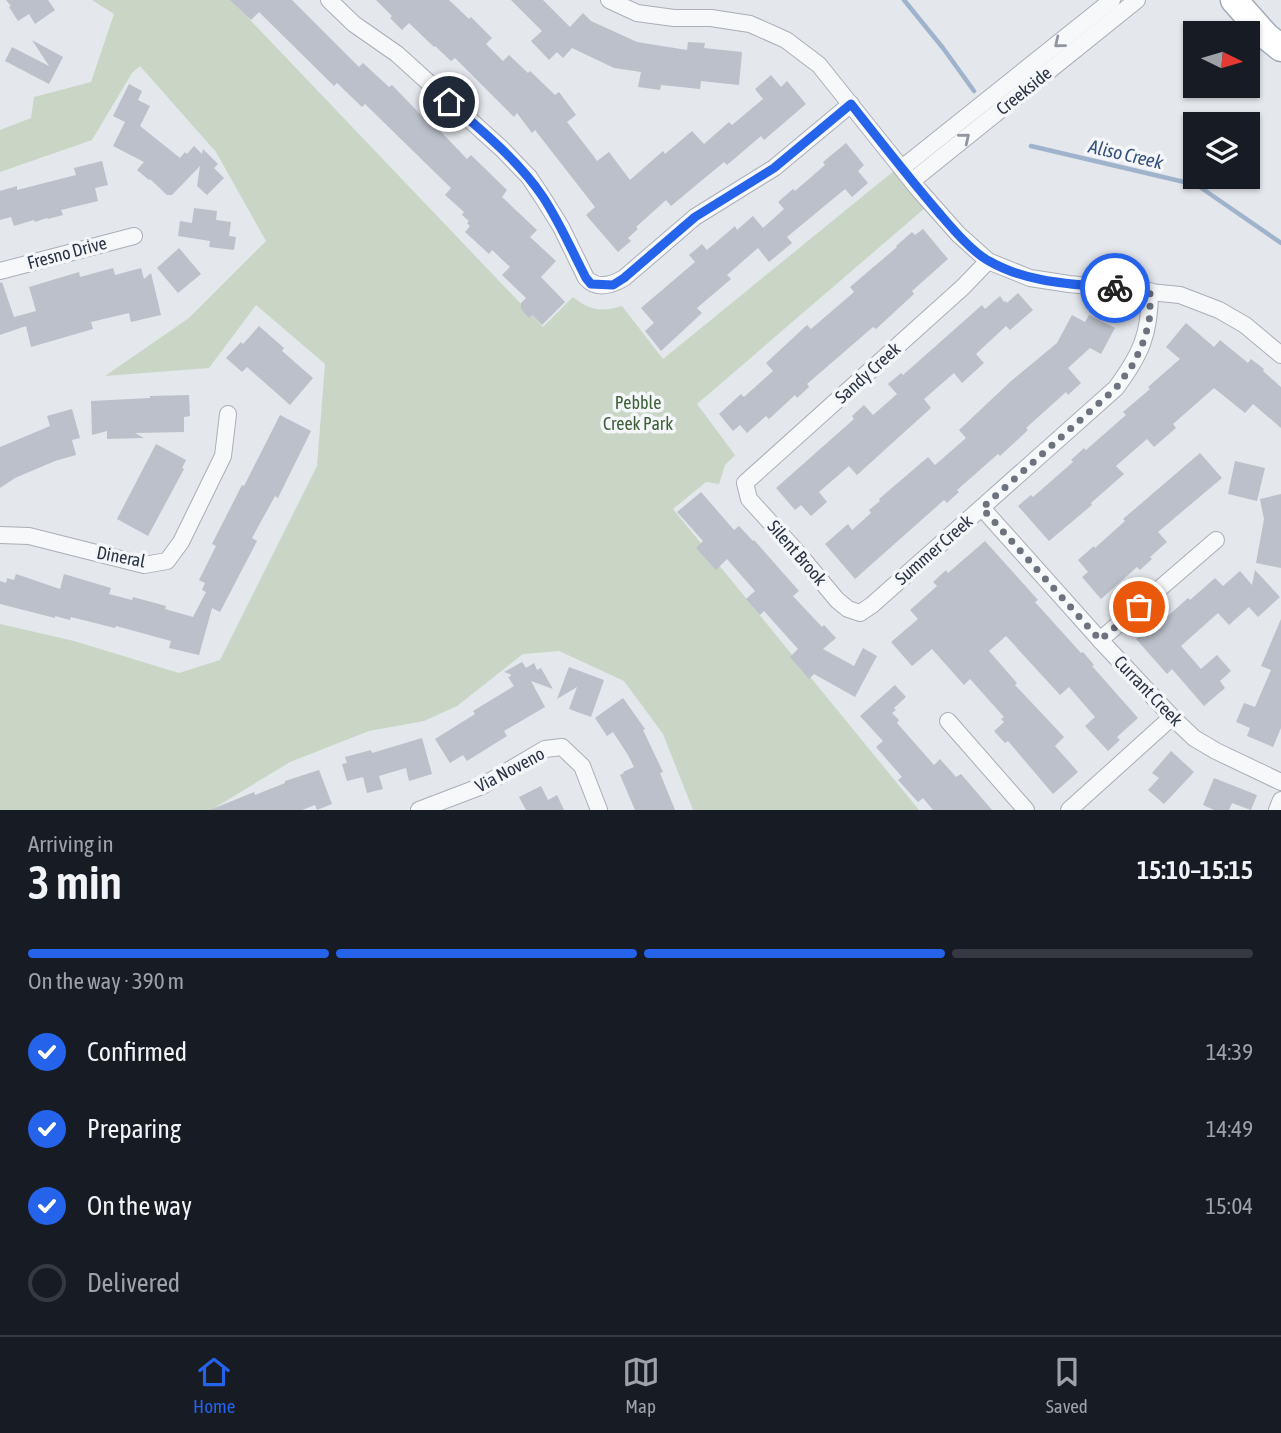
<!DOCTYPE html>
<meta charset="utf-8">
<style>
:root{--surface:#171b24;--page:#242831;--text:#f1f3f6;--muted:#9ea1a6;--line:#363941;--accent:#2563eb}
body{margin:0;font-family:"Asap Condensed",sans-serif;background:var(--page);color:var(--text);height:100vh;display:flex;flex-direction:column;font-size:26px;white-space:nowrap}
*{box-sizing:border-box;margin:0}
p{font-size:23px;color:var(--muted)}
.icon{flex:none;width:38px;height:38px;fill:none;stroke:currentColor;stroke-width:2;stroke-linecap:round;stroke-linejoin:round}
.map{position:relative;height:810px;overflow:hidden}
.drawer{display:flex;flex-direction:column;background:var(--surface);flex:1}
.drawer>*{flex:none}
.needle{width:46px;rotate:95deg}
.fabs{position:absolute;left:1183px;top:21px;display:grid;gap:14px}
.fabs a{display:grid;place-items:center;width:77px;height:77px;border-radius:0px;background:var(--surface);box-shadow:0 2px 5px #0004;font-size:35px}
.pin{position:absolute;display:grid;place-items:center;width:60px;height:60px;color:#fff;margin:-30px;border:4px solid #fff;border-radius:50%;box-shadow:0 2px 7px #0007}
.courier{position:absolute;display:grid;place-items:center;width:70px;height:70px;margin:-35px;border:5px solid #2563eb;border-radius:50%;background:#fff;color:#222;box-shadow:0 2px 9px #0007}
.overview em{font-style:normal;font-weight:600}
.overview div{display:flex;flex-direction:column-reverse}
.overview{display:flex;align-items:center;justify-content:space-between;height:119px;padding:0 28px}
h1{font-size:46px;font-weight:600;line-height:52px}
.bar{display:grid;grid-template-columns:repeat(4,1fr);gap:10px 7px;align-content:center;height:84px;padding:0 28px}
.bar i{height:9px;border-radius:5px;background:var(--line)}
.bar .current{background:var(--accent)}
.bar p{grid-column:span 4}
ol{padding:0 28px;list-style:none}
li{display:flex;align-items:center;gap:21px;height:77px}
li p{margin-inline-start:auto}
li .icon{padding:7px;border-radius:50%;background:var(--accent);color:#fff;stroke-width:4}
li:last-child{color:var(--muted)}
li i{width:38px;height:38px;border:4px solid var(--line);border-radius:50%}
.tabs{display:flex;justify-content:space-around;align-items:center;height:98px;border-top:2px solid var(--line);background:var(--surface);font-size:19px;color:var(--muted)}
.tabs a{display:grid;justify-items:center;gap:4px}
.tabs .current{color:var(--accent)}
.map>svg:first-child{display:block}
.green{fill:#c9d6c5}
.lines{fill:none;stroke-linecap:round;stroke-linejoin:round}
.stream{stroke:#9fb4cc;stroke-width:4.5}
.building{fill:#bbc0ca}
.minor-casing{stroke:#a9aeb7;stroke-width:18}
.primary-casing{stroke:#a3abb8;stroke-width:29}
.minor{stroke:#f7f8fa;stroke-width:16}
.primary{stroke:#fff;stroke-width:26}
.oneway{stroke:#9196a0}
.done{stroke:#6c737f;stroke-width:7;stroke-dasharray:0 12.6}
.route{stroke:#2563eb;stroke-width:9}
.labels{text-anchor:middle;stroke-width:7;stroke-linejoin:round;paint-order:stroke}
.street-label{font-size:18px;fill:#2b3445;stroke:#f4f6f9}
.park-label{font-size:18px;fill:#3f6138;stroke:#f4f6f9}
.water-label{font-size:19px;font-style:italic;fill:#34527a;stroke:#f4f6f9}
</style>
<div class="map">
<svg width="1281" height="810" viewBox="0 0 1281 810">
<rect width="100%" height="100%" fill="#e4e7ec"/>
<path class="green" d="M92 0H231L543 327 573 297C590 311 602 312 622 306L663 359 895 170 925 208 697 404 735 455 725 465 719 484 706 482 673 509 919 810H693L663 734 624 681 559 651 523 654 457 706 424 721 369 731 290 762 211 810H0V624L74 641 179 673 220 660 317 466 325 364 256 305 209 368 105 376 189 318 266 241 216 152 140 66 132 73 92 140 0 172V130L31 118 34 97 91 82 114 14Z"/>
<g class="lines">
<g class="stream">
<polyline points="904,0 943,48 974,91"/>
<polyline points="1031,146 1197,185 1281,243"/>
</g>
</g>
<g class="building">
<polygon points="6,0 48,0 55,10 35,24 29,14 18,21 9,7 11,6"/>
<polygon points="230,0 292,0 359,67 363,63 389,87 392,85 423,117 425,115 467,159 471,155 507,190 502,197 537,230 530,237 556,261 541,277 565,302 542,325 532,315 529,318 521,309 521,303 526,298 502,275 510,267 492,250 489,254 465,232 470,226 467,223 469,221 462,215 464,212 445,195 451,188 365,104 362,107 337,83 334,86 259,12 251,20"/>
<polygon points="376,0 449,0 469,19 471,17 492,38 486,44 503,61 509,55 528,73 530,71 555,95 559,92 576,115 567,122 592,154 597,161 609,152 630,180 663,151 665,154 692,131 704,144 729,122 732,125 763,99 755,89 771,75 781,87 787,81 806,104 764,140 761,136 727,165 724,162 671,206 666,200 636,227 638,229 628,238 631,241 618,252 586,215 595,207 535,130 532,133 517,113 514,117 455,58 451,61 435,46 434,47 409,23 402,30 390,18 392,16"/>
<polygon points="511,0 543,0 570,27 583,13 591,21 637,42 687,50 688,42 705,43 704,48 742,52 739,85 701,81 700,89 661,85 660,90 638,87 641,72 614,68 572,48 563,58 557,52 549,60 531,41 542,31"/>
<polygon points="32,40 63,57 49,84 5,61 12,47 49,66"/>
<polygon points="129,84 142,91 138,100 150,106 140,126 180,158 185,152 187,154 194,146 202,154 203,149 218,164 214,168 224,178 207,195 197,186 200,166 172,195 167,195 150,179 149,180 137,170 144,162 113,146 125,122 113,116"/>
<polygon points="846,143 864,165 858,171 868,183 852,197 845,189 787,237 792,243 769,262 758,248 727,275 731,279 697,308 702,313 661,351 645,331 654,323 641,308 695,262 689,255 702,244 707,250 735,226 737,230 753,216 763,228 784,209 778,202 793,189 795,191 825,165 823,162"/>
<polygon points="102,161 108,185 95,188 98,201 61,210 63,215 48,219 47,218 35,222 34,220 14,226 11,217 0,220 0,191 17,186 17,190 76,175 74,168"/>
<polygon points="194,208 217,211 216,220 231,222 229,236 236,237 234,250 209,247 210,241 178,236 180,221 192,223"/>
<polygon points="923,229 948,259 912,291 914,294 876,329 873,327 807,384 809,387 797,398 795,395 769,419 766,416 747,433 740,425 733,431 719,414 741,394 744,397 773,371 766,363 807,325 811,329 854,292 850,287 897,247 896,246 912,232 915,235"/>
<polygon points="179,248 201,274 178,293 157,268"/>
<polygon points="113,268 115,275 141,268 144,279 151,273 161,315 131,322 129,313 91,322 93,329 31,347 26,326 0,335 0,283 2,282 14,317 36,311 29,287 79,272 80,277"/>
<polygon points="1018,293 1033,310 1010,330 1006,326 976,354 984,363 962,383 954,373 924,399 931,408 857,475 849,466 819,492 827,502 811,516 801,505 795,510 776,488 854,419 852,416 864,405 873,415 897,394 888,384 901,373 903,375 982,305 985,309 1000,296 1004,302 1006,301 1007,303"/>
<polygon points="1072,315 1085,322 1089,315 1115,328 1101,354 1090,348 1068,368 1081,383 1068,395 1066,392 1026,428 1028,430 1000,456 998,454 957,490 959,492 947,503 944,500 855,579 825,544 848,524 852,530 871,513 869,510 880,501 879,499 928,457 935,465 966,438 959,430 1010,382 1057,343"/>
<polygon points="1186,323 1214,347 1220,340 1248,363 1251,359 1264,369 1263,371 1281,387 1281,428 1253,404 1245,413 1214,388 1173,424 1176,428 1154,447 1147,439 1116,466 1124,474 1091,503 1092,505 1049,541 1018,506 1031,495 1033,497 1073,462 1071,460 1084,448 1086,450 1126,415 1123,412 1150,389 1148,387 1180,359 1166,347"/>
<polygon points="259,326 284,348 282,351 313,378 290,405 247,367 242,372 226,358 241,342 243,344"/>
<polygon points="189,395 190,416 184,417 184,432 135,433 144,438 107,439 107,431 92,435 91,401 150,398 150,396"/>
<polygon points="72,409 80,438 72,440 76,455 55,461 15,478 0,488 0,447 50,426 47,416"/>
<polygon points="280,415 311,431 278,498 275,496 252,538 257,541 220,612 212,608 199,655 169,648 171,641 116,626 115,628 71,617 70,620 55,616 55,618 0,604 0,581 6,583 7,578 14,580 16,574 60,589 64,574 111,588 109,594 132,600 133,597 166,606 165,609 193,617 206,592 202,590 205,583 199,580 216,546 212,544 242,485 244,486"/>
<polygon points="156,444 186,460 182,468 184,469 148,536 117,519"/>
<polygon points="1200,453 1222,478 1158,532 1167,542 1150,557 1152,559 1140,570 1137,567 1101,599 1082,577 1088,572 1078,560 1094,546 1095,548 1125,521 1123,519"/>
<polygon points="1235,461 1265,468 1257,501 1228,494"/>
<polygon points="701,492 734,530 739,526 753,541 754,540 799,591 793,596 822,627 824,625 836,638 823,649 854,666 863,648 877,656 855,697 814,674 809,679 790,657 798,649 764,611 760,615 746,599 755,591 727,559 716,570 696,548 703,541 677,512"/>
<polygon points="1281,494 1281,568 1256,563 1264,519 1260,499"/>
<polygon points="985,541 1038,600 1035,602 1081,653 1083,652 1094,665 1092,666 1138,718 1117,737 1120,740 1108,751 1085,726 1095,717 1069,687 1060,695 1006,636 989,651 1017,683 1015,685 1064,737 1055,746 1078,772 1053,794 1008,741 1005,743 994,731 1004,722 1001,719 1004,717 970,679 964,685 932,649 912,666 891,642 918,619 910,610 937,586 933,582 946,570 948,573"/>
<polygon points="1255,570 1280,597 1258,617 1249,607 1229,625 1218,613 1181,646 1201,669 1217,655 1231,671 1220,681 1225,688 1204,706 1172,669 1167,674 1136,639 1149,628 1151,631 1188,598 1190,600 1215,578 1223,586 1240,571 1252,585"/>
<polygon points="1281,619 1281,728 1273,747 1247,736 1250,728 1236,722 1244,703 1255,707 1271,670 1261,666"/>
<polygon points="522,662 526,668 534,663 537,670 541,668 553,689 531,681 545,707 504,731 507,736 467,761 463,755 450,763 435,739 475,714 473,711 514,686 508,677 511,676 510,674 504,672"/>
<polygon points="569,667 604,680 591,717 569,709 577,687 557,699"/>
<polygon points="895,685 906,697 894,708 896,710 892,713 899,720 897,723 934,765 940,759 956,777 961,774 992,810 933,810 923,798 918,802 898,780 902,777 876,747 883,741 860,716"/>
<polygon points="623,698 645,729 643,730 663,772 660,773 675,810 635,810 620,775 624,773 623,772 634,767 628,755 613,732 607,736 595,718"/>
<polygon points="422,738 432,774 409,781 406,768 379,776 383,789 367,793 363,777 347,781 342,764 347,763 345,757 371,750 372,753"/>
<polygon points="1171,751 1194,772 1164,804 1148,790 1159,778 1152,773"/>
<polygon points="319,770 332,804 317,810 315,805 302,810 210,810 254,792 255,795 285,783 285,781"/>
<polygon points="1214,778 1257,795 1251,810 1232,803 1229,810 1214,810 1203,805"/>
<polygon points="541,786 548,800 557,795 564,810 526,810 519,797"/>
</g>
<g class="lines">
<defs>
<g id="minor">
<path d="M329 0 354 24 397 54 502 149 529 177 543 198 561 227 586 278C597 290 612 285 624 278L695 217 774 168 851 104"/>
<polyline points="609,0 637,13 674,18 711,18 750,24 786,40 819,65 919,190 958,234 988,261 1030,278 1069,284 1180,295 1219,310 1245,325 1281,355"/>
<polyline points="902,168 1112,0"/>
<polyline points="912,181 1137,0"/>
<path d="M988 261 963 287 745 483 749 499 798 553 837 600 848 609 860 613 872 605 1116 388C1141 354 1150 334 1150 291"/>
<polyline points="0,271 134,236"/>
<polyline points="982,508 1100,640 1172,717 1194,738 1216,751 1281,782"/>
<polyline points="0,535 29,536 144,565 167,561 181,542 223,456 228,414"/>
<polyline points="1100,640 1216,540"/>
<polyline points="948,721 1026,810"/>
<polyline points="419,810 482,786 545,749 562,747 582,766 599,810"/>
<polyline points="1069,810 1172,717"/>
<polyline points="1277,810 1281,800"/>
</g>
<polyline id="primary" points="1234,0 1266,36 1281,48"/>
</defs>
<use href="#minor" class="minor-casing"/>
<use href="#primary" class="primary-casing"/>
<use href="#minor" class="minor"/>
<use href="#primary" class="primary"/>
</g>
<defs><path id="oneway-chevron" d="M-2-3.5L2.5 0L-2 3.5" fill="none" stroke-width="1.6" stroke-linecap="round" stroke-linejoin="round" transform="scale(1.75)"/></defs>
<g class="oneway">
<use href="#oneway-chevron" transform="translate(1059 43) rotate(141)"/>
<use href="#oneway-chevron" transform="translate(965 138) rotate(-39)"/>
</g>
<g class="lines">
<polyline class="done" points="1115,288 1150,291 1150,316 1145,338 1134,363 1116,388 982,508 1100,640 1139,607"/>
<path class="route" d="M449 102C482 131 518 160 543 197 560 223 572 251 586 278L591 284 613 285 624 278 695 217 774 168 851 104C880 141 909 178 939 213 952 228 972 252 989 261 1027 283 1072 284 1115 288"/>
</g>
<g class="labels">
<g class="street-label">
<text transform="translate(1024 91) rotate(-39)" y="6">Creekside</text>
<text transform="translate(67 253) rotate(-15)" y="6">Fresno Drive</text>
<text transform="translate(868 373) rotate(-42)" y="6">Sandy Creek</text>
<text transform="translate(934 550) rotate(-41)" y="6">Summer Creek</text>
<text transform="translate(797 553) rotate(49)" y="6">Silent Brook</text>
<text transform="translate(121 557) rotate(11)" y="6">Dineral</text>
<text transform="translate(1148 691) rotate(46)" y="6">Currant Creek</text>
<text transform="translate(510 770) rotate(-28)" y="6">Via Noveno</text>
</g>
<g class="park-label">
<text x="638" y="409">Pebble<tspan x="638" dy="21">Creek Park</tspan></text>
</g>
<g class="water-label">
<text transform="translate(1126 154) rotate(13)" y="7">Aliso Creek</text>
</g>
</g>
</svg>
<div class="fabs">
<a><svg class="needle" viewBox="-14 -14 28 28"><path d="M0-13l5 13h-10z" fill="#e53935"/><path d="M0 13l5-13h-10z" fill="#9ea1a6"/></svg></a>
<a><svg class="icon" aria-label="layers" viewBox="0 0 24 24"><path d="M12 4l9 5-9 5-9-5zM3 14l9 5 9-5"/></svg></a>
</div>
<div class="pin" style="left:1139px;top:607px;background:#ea580c"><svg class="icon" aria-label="bag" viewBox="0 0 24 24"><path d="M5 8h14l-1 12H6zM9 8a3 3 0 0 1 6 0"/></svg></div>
<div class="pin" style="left:449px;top:102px;background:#1f2937"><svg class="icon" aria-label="home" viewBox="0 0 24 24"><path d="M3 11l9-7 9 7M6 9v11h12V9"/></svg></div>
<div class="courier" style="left:1115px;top:288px"><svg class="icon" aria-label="bike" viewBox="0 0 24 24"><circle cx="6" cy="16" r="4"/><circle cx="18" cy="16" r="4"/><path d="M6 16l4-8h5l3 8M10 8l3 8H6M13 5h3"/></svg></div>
</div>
<section class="drawer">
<div class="overview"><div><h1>3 min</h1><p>Arriving in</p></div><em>15:10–15:15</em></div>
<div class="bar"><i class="current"></i><i class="current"></i><i class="current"></i><i></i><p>On the way · 390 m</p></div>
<ol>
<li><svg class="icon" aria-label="check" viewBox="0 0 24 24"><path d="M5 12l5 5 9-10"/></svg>Confirmed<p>14:39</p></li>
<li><svg class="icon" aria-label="check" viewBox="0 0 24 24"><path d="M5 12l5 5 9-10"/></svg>Preparing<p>14:49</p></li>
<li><svg class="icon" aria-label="check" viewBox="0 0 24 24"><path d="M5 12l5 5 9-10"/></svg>On the way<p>15:04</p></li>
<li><i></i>Delivered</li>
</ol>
</section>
<nav class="tabs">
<a class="current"><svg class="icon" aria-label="home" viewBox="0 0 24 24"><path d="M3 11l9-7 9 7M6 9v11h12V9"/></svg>Home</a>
<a><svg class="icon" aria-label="map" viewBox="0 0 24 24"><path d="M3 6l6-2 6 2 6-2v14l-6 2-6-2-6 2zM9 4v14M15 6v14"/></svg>Map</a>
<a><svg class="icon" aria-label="saved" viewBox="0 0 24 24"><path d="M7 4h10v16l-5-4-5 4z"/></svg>Saved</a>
</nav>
